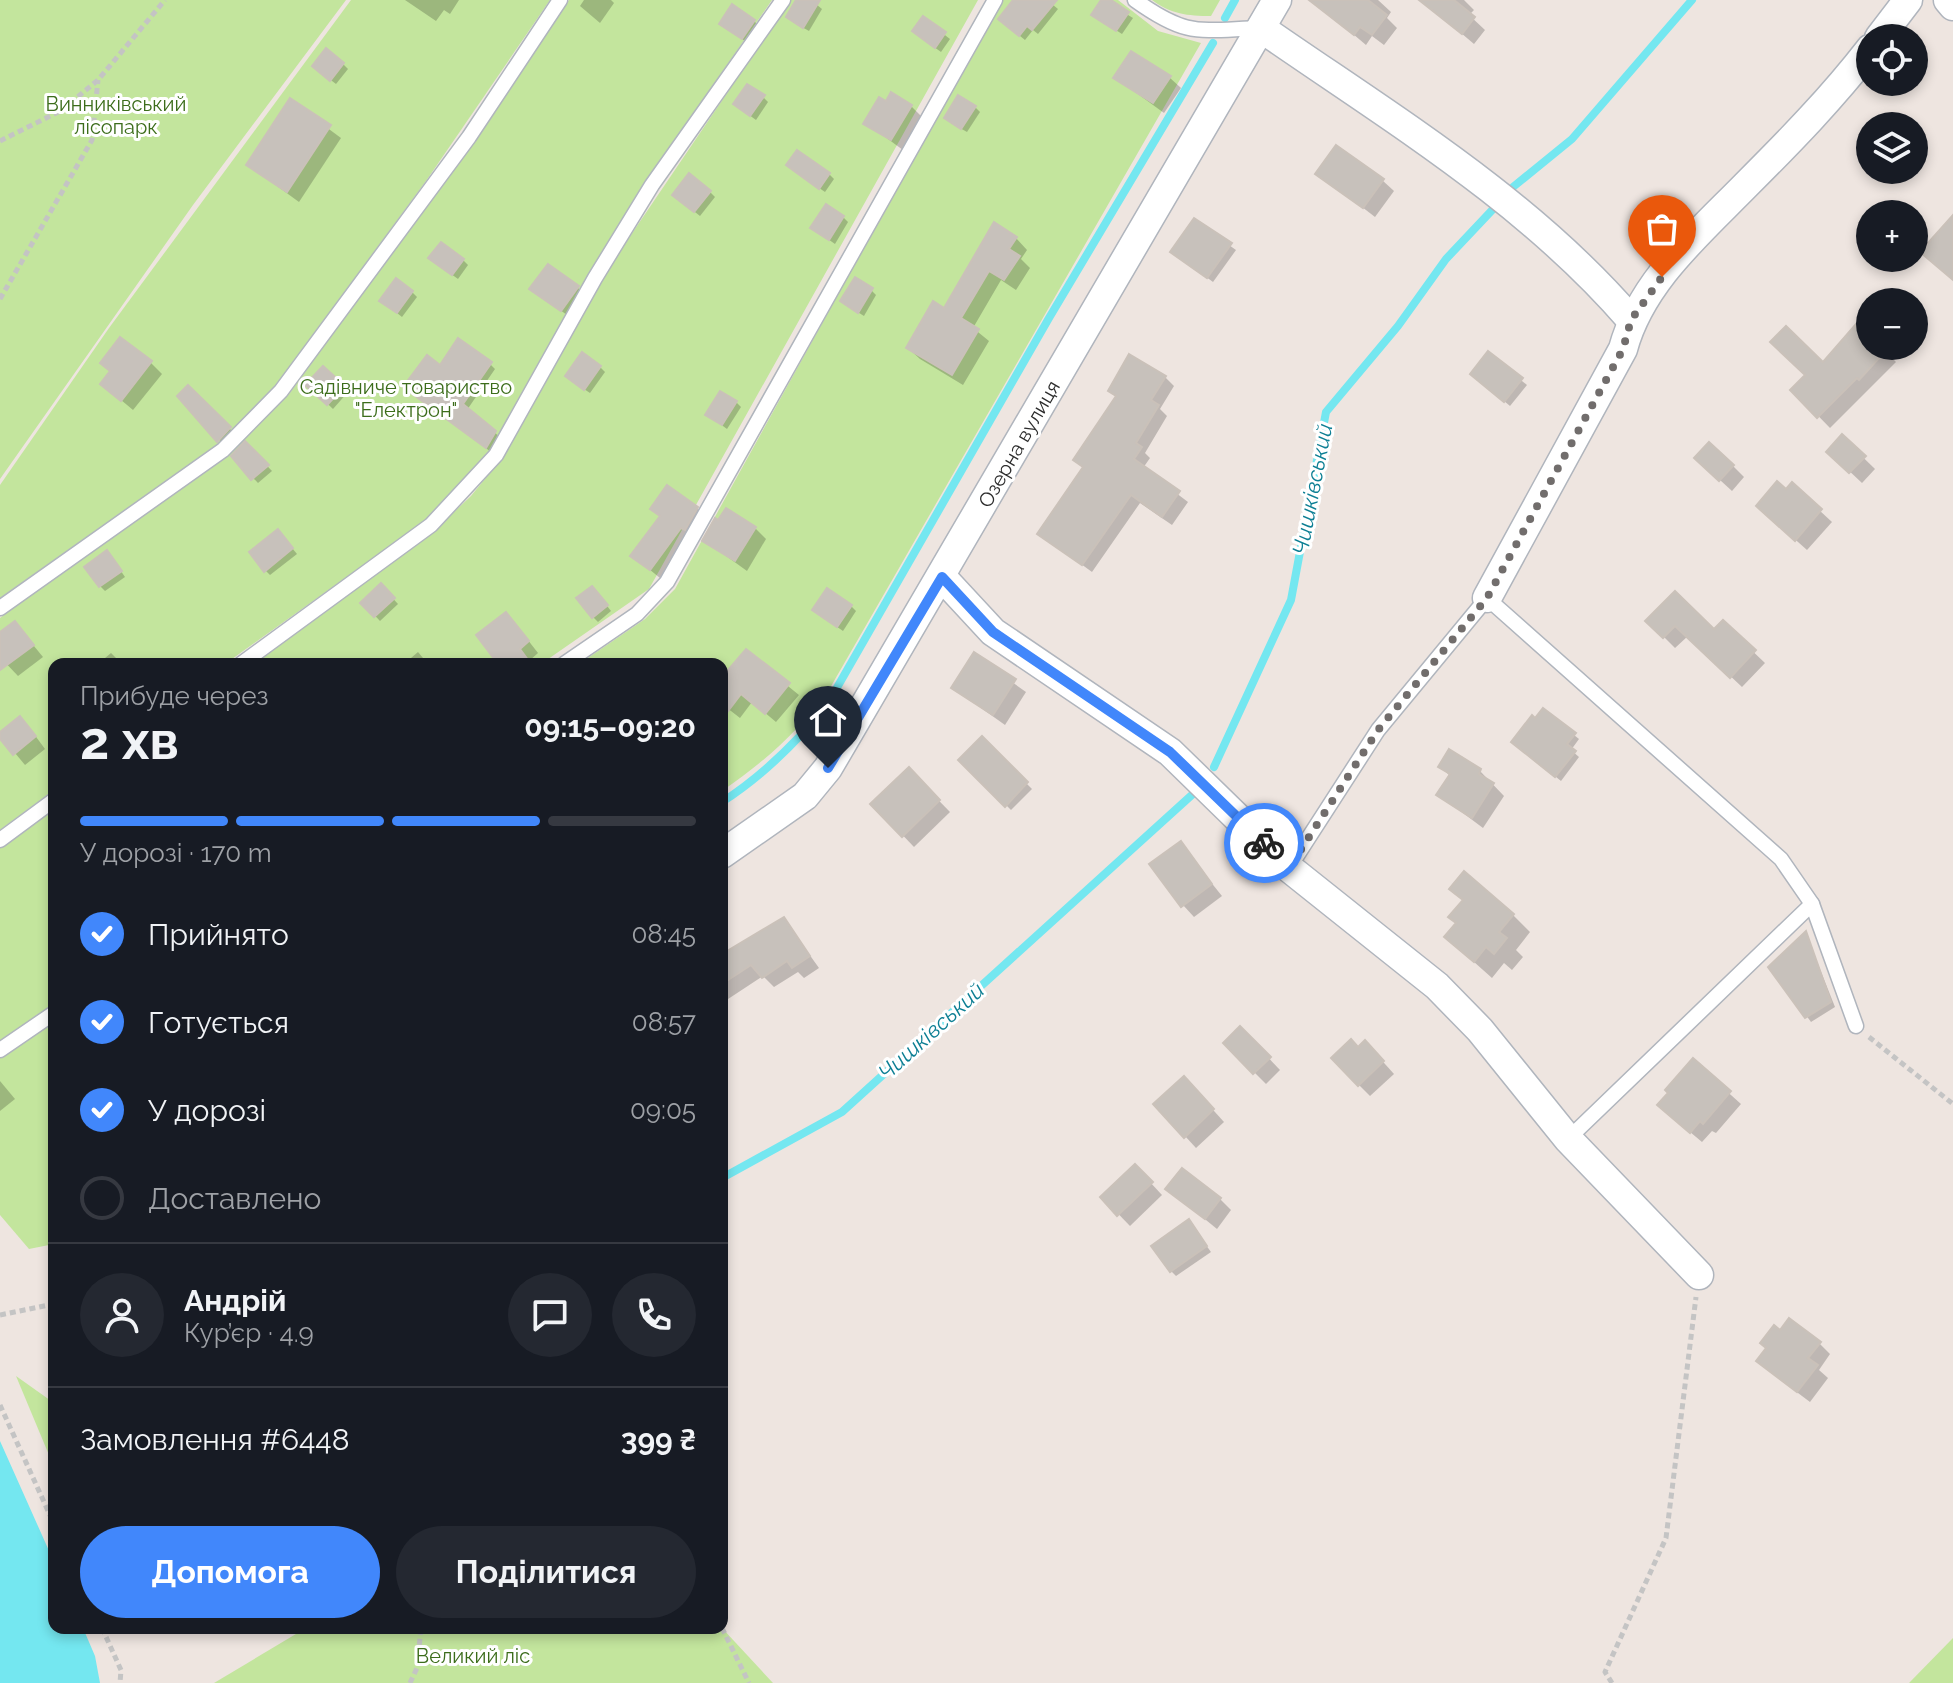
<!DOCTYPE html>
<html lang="uk">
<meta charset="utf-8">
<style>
:root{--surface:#171b24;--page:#242831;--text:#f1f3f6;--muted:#9ea1a6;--line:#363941;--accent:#4187fb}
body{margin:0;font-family:Raleway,sans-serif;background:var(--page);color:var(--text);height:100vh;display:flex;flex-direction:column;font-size:30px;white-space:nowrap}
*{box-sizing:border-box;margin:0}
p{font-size:26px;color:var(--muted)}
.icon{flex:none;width:44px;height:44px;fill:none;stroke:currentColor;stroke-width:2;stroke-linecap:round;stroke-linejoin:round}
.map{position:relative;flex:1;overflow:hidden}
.side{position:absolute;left:48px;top:658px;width:680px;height:976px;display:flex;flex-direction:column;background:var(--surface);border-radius:16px;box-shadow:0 4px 12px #0003}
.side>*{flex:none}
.tools{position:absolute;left:1856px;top:24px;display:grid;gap:16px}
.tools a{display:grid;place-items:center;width:72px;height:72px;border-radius:50%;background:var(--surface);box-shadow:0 4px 12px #0003;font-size:40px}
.pin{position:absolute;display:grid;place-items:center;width:68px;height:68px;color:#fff;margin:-82px -34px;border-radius:50% 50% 50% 0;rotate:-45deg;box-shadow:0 0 8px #0007}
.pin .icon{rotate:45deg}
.courier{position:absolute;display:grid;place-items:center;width:80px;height:80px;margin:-40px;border:6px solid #4187fb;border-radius:50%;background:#fff;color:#222;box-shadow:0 2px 10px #0007}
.headline em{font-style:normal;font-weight:700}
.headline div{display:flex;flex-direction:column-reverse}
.headline{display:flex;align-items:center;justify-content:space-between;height:136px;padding:0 32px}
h1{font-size:52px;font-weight:700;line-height:60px}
.bar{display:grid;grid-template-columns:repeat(4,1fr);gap:12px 8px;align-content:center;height:96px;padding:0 32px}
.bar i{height:10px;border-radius:6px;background:var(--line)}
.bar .on{background:var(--accent)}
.bar p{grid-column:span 4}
.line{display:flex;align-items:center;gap:20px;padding:0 32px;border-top:2px solid var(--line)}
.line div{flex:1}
.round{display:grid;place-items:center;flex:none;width:84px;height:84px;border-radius:42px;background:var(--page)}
ol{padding:0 32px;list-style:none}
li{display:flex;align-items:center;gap:24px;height:88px}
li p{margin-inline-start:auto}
li .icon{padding:8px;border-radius:50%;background:var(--accent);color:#fff;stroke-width:4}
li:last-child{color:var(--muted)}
li i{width:44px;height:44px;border:4px solid var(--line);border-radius:50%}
.action{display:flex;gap:16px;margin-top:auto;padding:16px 32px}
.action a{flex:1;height:92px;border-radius:48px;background:var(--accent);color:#fff;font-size:32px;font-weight:700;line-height:92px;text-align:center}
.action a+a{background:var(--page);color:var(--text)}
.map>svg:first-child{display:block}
.green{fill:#c3e59d}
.water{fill:#74e7f0}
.shadow{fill:#0003}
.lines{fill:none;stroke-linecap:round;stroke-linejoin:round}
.stream{stroke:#74e7f0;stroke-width:8}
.building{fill:#c7c1bb;stroke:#cac1b9;stroke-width:2}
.lane-casing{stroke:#b0b5bd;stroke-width:17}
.street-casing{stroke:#b0b5bd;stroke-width:31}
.path{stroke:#c4c4c4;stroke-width:5;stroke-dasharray:6 4;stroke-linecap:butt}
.lane{stroke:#fff;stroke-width:14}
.street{stroke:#fff;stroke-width:28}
.done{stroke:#716d6c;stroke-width:8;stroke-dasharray:0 14.4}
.route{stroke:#4187fb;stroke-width:10}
.labels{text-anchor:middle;stroke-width:6;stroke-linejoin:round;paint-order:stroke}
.park-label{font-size:20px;fill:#3c6d1b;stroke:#fff}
.street-label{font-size:20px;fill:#2d2d2d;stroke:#fff}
.water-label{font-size:22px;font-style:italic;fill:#0d7f94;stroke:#fff}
</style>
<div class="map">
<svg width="1953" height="1683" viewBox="0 0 1953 1683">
<rect width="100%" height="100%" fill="#eee5e0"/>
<g class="green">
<polygon points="0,0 346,0 193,205 0,479"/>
<polygon points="351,0 550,0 426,181 278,383 216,446 0,598 0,485 109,328"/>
<polygon points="569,0 772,0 646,182 589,274 490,451 425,521 225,664 54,664 54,790 0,830 0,618 60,571 220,460 289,394 513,85"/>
<polygon points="790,0 978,0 649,589 541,664 249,664 437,528 471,496 501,459 597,285"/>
<path d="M1001 0H1118L1158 31 1201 43 830 688C796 734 769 758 722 791V664H579L645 619 675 589Z"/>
<path d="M1152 0H1220L1211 16C1187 16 1171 14 1152 0Z"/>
<polygon points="54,805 54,1004 0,1042 0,845"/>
<polygon points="54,1021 54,1244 29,1249 0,1215 0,1058"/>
<polygon points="16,1376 54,1403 54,1467"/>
<polygon points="306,1628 722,1628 773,1683 214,1683"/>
<polygon points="1953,1638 1953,1683 1909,1683"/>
</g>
<polygon class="water" points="0,1441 54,1562 54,1628 83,1628 95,1656 100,1683 0,1683"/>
<g class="shadow">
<polygon points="405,0 459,0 450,14 444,10 436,21"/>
<polygon points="584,0 611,0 614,3 600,23 580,6"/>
<polygon points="798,0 811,0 822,9 809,31 793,22"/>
<polygon points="1016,0 1047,0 1058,9 1038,34 1033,30 1025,40 1005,24"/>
<polygon points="1103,0 1133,18 1122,34 1099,19"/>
<polygon points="1325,0 1378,0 1391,12 1387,18 1397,28 1384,45 1372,36 1366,45 1320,6"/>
<polygon points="1432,0 1464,0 1474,10 1469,15 1485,30 1474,44 1428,5"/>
<polygon points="924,19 950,39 941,52 919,36"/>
<polygon points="754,21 759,26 748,43 727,29"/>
<polygon points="343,64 348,69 336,84 319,71"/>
<polygon points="1169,77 1181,88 1164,113 1116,78"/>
<polygon points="763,97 768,102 756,120 741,109"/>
<polygon points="291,101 341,138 299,202 248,165"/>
<polygon points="911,106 922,117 903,150 866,123"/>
<polygon points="975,107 980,112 967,132 951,123"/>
<polygon points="793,170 829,174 834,179 825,192"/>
<polygon points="1318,173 1382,180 1394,191 1375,217"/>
<polygon points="710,192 715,197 700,216 680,200"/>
<polygon points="843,217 848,222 835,244 812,228"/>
<polygon points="1195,221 1236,250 1213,282 1178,256"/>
<polygon points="1016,238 1027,250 1021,259 1030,268 1016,290 1001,280 973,328 989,341 963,385 920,359 908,348"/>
<polygon points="463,260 468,265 458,279 436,263"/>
<polygon points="578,288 583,293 567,315 537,293"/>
<polygon points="871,290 876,295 864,316 848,306"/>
<polygon points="412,292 417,297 402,317 387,305"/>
<polygon points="1870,337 1870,346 1880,346 1896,362 1830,428 1793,390 1823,365"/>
<polygon points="1489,354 1527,385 1510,406 1478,379"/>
<polygon points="151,363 162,374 133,410 102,384"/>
<polygon points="490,364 495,369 467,410 500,437 491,452 411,392 440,367"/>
<polygon points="600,367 605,372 590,393 572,381"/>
<polygon points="323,369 348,392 333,409 308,385"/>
<polygon points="1165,377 1174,386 1160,409 1167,416 1145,453 1150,458 1143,468 1188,502 1172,525 1140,503 1092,572 1040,534 1085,469 1117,398 1110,391"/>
<polygon points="188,388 235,434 224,445 179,396"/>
<polygon points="736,402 741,407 727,429 708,415"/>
<polygon points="1842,437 1875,469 1862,483 1829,452"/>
<polygon points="246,444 272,471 258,483 233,457"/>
<polygon points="1733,466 1744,477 1732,491 1708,469"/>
<polygon points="1792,485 1832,522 1807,550 1770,517"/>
<polygon points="697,508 706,517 660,578 633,556 661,518 653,509"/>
<polygon points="755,528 766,539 747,571 704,540"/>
<polygon points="283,537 297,554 270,575 265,570"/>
<polygon points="112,558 125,577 105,591 100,586"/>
<polygon points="381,586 398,604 380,621 363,603"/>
<polygon points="597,593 611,611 598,622 593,617"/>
<polygon points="851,606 856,611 843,631 820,615"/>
<polygon points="1648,621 1714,632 1723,623 1765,663 1742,687 1688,636 1675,648"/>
<polygon points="15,623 43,657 18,676 0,657 0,635"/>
<polygon points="517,626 538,653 529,661 532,664 501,664"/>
<polygon points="418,652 428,664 404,664"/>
<polygon points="746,652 799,695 776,722 752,702 740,718 722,704 722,680"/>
<polygon points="111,653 122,664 98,664"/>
<polygon points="974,655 1026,692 1005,725 953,688"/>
<polygon points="31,730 45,749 25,765 0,735"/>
<polygon points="1574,735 1579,739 1571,750 1579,757 1561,781 1519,747"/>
<polygon points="982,739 1032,789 1011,810 961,760"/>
<polygon points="1441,767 1480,771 1504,796 1483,828 1439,795 1451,777"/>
<polygon points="909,770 950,812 914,847 873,804"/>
<polygon points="1180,844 1222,896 1194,917 1183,905"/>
<polygon points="1513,915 1530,932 1516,950 1523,957 1512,970 1504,963 1492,978 1446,937"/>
<polygon points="784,919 819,968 804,978 798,972 774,987 763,976 722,1003 722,957"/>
<polygon points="1806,934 1835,1007 1811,1022 1771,967"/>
<polygon points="1240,1028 1280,1070 1266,1084 1225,1043"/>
<polygon points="1376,1054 1394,1074 1370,1096 1359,1085"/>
<polygon points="1693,1061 1741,1104 1716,1133 1712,1131 1702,1142 1671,1116"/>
<polygon points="0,1081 15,1099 0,1111"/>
<polygon points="1195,1090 1224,1122 1196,1148 1185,1136"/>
<polygon points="1135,1166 1162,1195 1130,1226 1102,1197"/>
<polygon points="1168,1189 1220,1199 1231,1210 1217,1229"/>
<polygon points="1193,1227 1211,1252 1176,1276 1171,1271"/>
<polygon points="1780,1333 1819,1343 1830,1354 1819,1370 1828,1378 1810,1402 1770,1372"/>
</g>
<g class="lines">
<g class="stream">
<polyline points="1225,18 1235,0"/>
<polyline points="1513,187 1572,139 1692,0"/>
<polyline points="1214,767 1291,600 1326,412 1398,326 1446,259 1496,206"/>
<path d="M722 802C764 775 796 743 827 705L1049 318 1213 43"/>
<polyline points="722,1178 842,1112 1194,793"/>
</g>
</g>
<g class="building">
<polygon points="796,0 820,0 803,28 786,17"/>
<polygon points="1013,0 1057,0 1032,30 1027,26 1019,36 998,19"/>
<polygon points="1101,0 1111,0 1129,12 1116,31 1091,15"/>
<polygon points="1309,0 1368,0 1387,15 1372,35 1360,27 1354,35"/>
<polygon points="1419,0 1454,0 1475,17 1462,34"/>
<polygon points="732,4 755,20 742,39 719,24"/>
<polygon points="923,16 946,32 935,48 912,31"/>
<polygon points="326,48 344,63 330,81 312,66"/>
<polygon points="1131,51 1171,76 1153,103 1113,78"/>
<polygon points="747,84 765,95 750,116 733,104"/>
<polygon points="891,92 912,105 891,140 863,124 879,97 886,101"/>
<polygon points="958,95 976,106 961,129 944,118"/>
<polygon points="290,98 331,125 287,192 246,165"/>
<polygon points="1336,145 1384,179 1363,208 1315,174"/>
<polygon points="797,150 830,173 819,189 786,165"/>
<polygon points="689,173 711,191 694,212 672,195"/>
<polygon points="826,204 844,216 829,240 810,228"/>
<polygon points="1953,215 1953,280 1920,252"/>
<polygon points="1194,218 1232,243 1207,278 1170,252"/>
<polygon points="994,222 1017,237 1009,249 1020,256 1004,280 989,271 961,318 979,329 952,375 906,348 933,301 944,308"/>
<polygon points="441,242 464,259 452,275 428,258"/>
<polygon points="548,264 579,286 561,311 529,289"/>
<polygon points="855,277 873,288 858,313 840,301"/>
<polygon points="396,278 413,291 397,313 379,301"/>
<polygon points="1857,323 1870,334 1870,346 1890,346 1859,380 1857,378 1817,418 1790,390 1805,375 1770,342 1786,326 1823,362"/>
<polygon points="120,337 152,361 121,401 100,384 110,371 100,363"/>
<polygon points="458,338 492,362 463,404 496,431 486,448 403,387 427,355 440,365"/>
<polygon points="1488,351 1523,378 1504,402 1470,374"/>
<polygon points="582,352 601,366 584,390 565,376"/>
<polygon points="1129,354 1166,376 1151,400 1159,405 1136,443 1142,447 1134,459 1180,491 1162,517 1131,495 1082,565 1037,534 1083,467 1073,460 1116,396 1108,391"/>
<polygon points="323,366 345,386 327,405 305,385"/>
<polygon points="188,385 231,427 217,442 177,396"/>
<polygon points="720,391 737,401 722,425 705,415"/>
<polygon points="1842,434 1866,456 1849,473 1826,452"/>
<polygon points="245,441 269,465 251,480 231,456"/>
<polygon points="1709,442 1734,465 1719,481 1694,458"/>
<polygon points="1777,481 1786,489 1792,482 1822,509 1795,541 1756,506"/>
<polygon points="667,485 698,507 685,530 681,528 650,570 630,556 660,516 650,509"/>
<polygon points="726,508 756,527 735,561 702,541 715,518 718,520"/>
<polygon points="278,529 293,548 264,572 249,552"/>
<polygon points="107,550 122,571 99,587 84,567"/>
<polygon points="381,583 395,598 374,617 360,603"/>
<polygon points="592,586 608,605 592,618 576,598"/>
<polygon points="827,588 852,605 837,627 812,610"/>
<polygon points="1675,591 1714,629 1723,620 1756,650 1730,678 1675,626 1663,638 1645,621"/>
<polygon points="506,612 529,641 520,649 531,664 498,664 476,635"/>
<polygon points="15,621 34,645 0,670 0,632"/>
<polygon points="746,649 790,683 765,714 741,694 722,719 722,677"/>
<polygon points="974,652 1016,679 993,715 951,688"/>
<polygon points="1543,708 1576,733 1567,744 1576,751 1555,777 1511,742 1532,715 1535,718"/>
<polygon points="20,716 36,736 13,755 0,739 0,732"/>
<polygon points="982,736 1028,782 1005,807 958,760"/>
<polygon points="1449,749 1481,769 1479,774 1494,783 1472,818 1436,795 1450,774 1438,767"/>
<polygon points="909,767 940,800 902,837 870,804"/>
<polygon points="1181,841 1212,884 1181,907 1149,864"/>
<polygon points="1464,871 1514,914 1499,932 1507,938 1494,954 1486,947 1474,962 1444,937 1456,923 1448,917 1463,900 1449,889"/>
<polygon points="784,917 810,956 792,968 787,961 762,978 751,965 722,984 722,954"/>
<polygon points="1806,931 1831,1002 1805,1018 1768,967"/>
<polygon points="1240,1026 1271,1057 1253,1074 1223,1043"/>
<polygon points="1351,1039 1358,1047 1365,1040 1384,1061 1358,1086 1331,1058"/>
<polygon points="1693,1058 1731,1091 1703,1124 1700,1121 1690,1133 1657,1105 1668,1093 1665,1090"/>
<polygon points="1184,1076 1214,1109 1184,1138 1153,1104"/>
<polygon points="1135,1164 1153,1182 1117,1216 1100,1197"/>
<polygon points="1182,1168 1221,1198 1205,1219 1165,1189"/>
<polygon points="1189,1219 1207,1246 1170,1272 1151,1246"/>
<polygon points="1789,1318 1821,1342 1808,1358 1818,1365 1797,1392 1756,1361 1766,1348 1760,1343 1774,1325 1780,1330"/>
</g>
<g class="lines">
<defs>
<g id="lane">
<path d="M1135 0C1188 38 1199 30 1261 28"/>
<polyline points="0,608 223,450 281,391 469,137 560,0"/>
<polyline points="241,664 431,525 496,455 595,278 652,185 783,0"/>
<polyline points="564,664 637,614 667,582 995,0"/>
<polyline points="0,840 54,800"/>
<polyline points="1289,868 1378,730 1487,598 1781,859 1812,904 1856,1026"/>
<polyline points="0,1050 54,1013"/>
<polyline points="1568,1139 1812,904"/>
</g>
<g id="street">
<polyline points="1948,0 1953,6"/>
<path d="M1261 28C1389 117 1528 200 1631 320"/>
<polyline points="1879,38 1908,0"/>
<polyline points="942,577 993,632 1170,752 1289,868 1437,986 1480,1030 1568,1139 1699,1275"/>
<path d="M1487 598 1623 349C1641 282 1699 233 1746 185 1790 141 1832 98 1870 49"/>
<polyline points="722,854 805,796 828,768 1277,0"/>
</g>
</defs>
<use href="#lane" class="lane-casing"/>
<use href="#street" class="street-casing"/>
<g class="path">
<polyline points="0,141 62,110 98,80 165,0"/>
<polyline points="0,299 92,140 98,80"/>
<polyline points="1869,1037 1953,1104"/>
<polyline points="0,1315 54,1304"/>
<polyline points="0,1405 54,1524"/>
<polyline points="102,1628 121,1670 120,1683"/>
<polyline points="722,1628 749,1683"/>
<polyline points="410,1683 417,1668 421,1628"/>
<polyline points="1612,1683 1605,1672 1666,1538 1696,1297"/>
</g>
<use href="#lane" class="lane"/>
<use href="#street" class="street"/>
</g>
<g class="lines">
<polyline class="done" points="1264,843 1289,868 1378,730 1487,598 1623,349 1631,320 1662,277"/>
<polyline class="route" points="828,768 942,577 993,632 1170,752 1264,843"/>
</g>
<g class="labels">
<g class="park-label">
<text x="116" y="111">Винниківський<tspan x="116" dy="23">лісопарк</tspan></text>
<text x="406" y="394">Садівниче товариство<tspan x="406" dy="23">"Електрон"</tspan></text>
<text x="473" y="1663">Великий ліс</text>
</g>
<g class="street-label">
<text transform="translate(1019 444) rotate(-60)" y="7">Озерна вулиця</text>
</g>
<g class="water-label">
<text transform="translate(1312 489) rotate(-79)" y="8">Чишківський</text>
<text transform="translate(931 1031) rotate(-42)" y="8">Чишківський</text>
</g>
</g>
</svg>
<div class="tools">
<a><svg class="icon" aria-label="locate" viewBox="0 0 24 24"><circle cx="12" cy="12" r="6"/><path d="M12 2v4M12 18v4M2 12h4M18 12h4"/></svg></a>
<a><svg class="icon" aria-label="layers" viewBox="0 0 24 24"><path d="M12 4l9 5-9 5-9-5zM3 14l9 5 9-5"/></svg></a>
<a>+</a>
<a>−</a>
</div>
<div class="pin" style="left:1662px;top:277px;background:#ea580c"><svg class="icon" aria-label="bag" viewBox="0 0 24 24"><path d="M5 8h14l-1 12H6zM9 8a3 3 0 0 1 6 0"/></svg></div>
<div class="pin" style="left:828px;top:768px;background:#1f2937"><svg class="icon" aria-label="home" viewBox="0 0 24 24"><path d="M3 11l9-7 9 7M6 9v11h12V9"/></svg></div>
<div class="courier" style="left:1264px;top:843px"><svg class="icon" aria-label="bike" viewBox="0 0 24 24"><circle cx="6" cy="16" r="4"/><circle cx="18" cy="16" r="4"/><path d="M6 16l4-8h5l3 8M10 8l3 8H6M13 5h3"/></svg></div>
<section class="side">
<div class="headline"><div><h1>2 хв</h1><p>Прибуде через</p></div><em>09:15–09:20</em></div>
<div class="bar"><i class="on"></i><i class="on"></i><i class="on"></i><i></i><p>У дорозі · 170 m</p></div>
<ol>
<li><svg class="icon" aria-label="check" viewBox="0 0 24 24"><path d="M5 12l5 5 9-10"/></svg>Прийнято<p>08:45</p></li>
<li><svg class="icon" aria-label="check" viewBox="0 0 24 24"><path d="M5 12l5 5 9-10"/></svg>Готується<p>08:57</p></li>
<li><svg class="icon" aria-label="check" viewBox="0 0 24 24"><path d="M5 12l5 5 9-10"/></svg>У дорозі<p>09:05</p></li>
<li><i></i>Доставлено</li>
</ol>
<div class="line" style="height:144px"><a class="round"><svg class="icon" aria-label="person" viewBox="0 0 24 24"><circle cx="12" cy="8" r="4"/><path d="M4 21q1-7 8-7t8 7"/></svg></a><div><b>Андрій</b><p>Кур’єр · 4.9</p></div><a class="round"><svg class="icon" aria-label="chat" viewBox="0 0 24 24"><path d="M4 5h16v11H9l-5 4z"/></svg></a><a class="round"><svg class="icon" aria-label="phone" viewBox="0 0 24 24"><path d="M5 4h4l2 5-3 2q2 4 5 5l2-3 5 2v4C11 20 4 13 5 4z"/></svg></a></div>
<div class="line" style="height:104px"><div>Замовлення #6448</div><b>399 ₴</b></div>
<div class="action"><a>Допомога</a><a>Поділитися</a></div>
</section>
</div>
